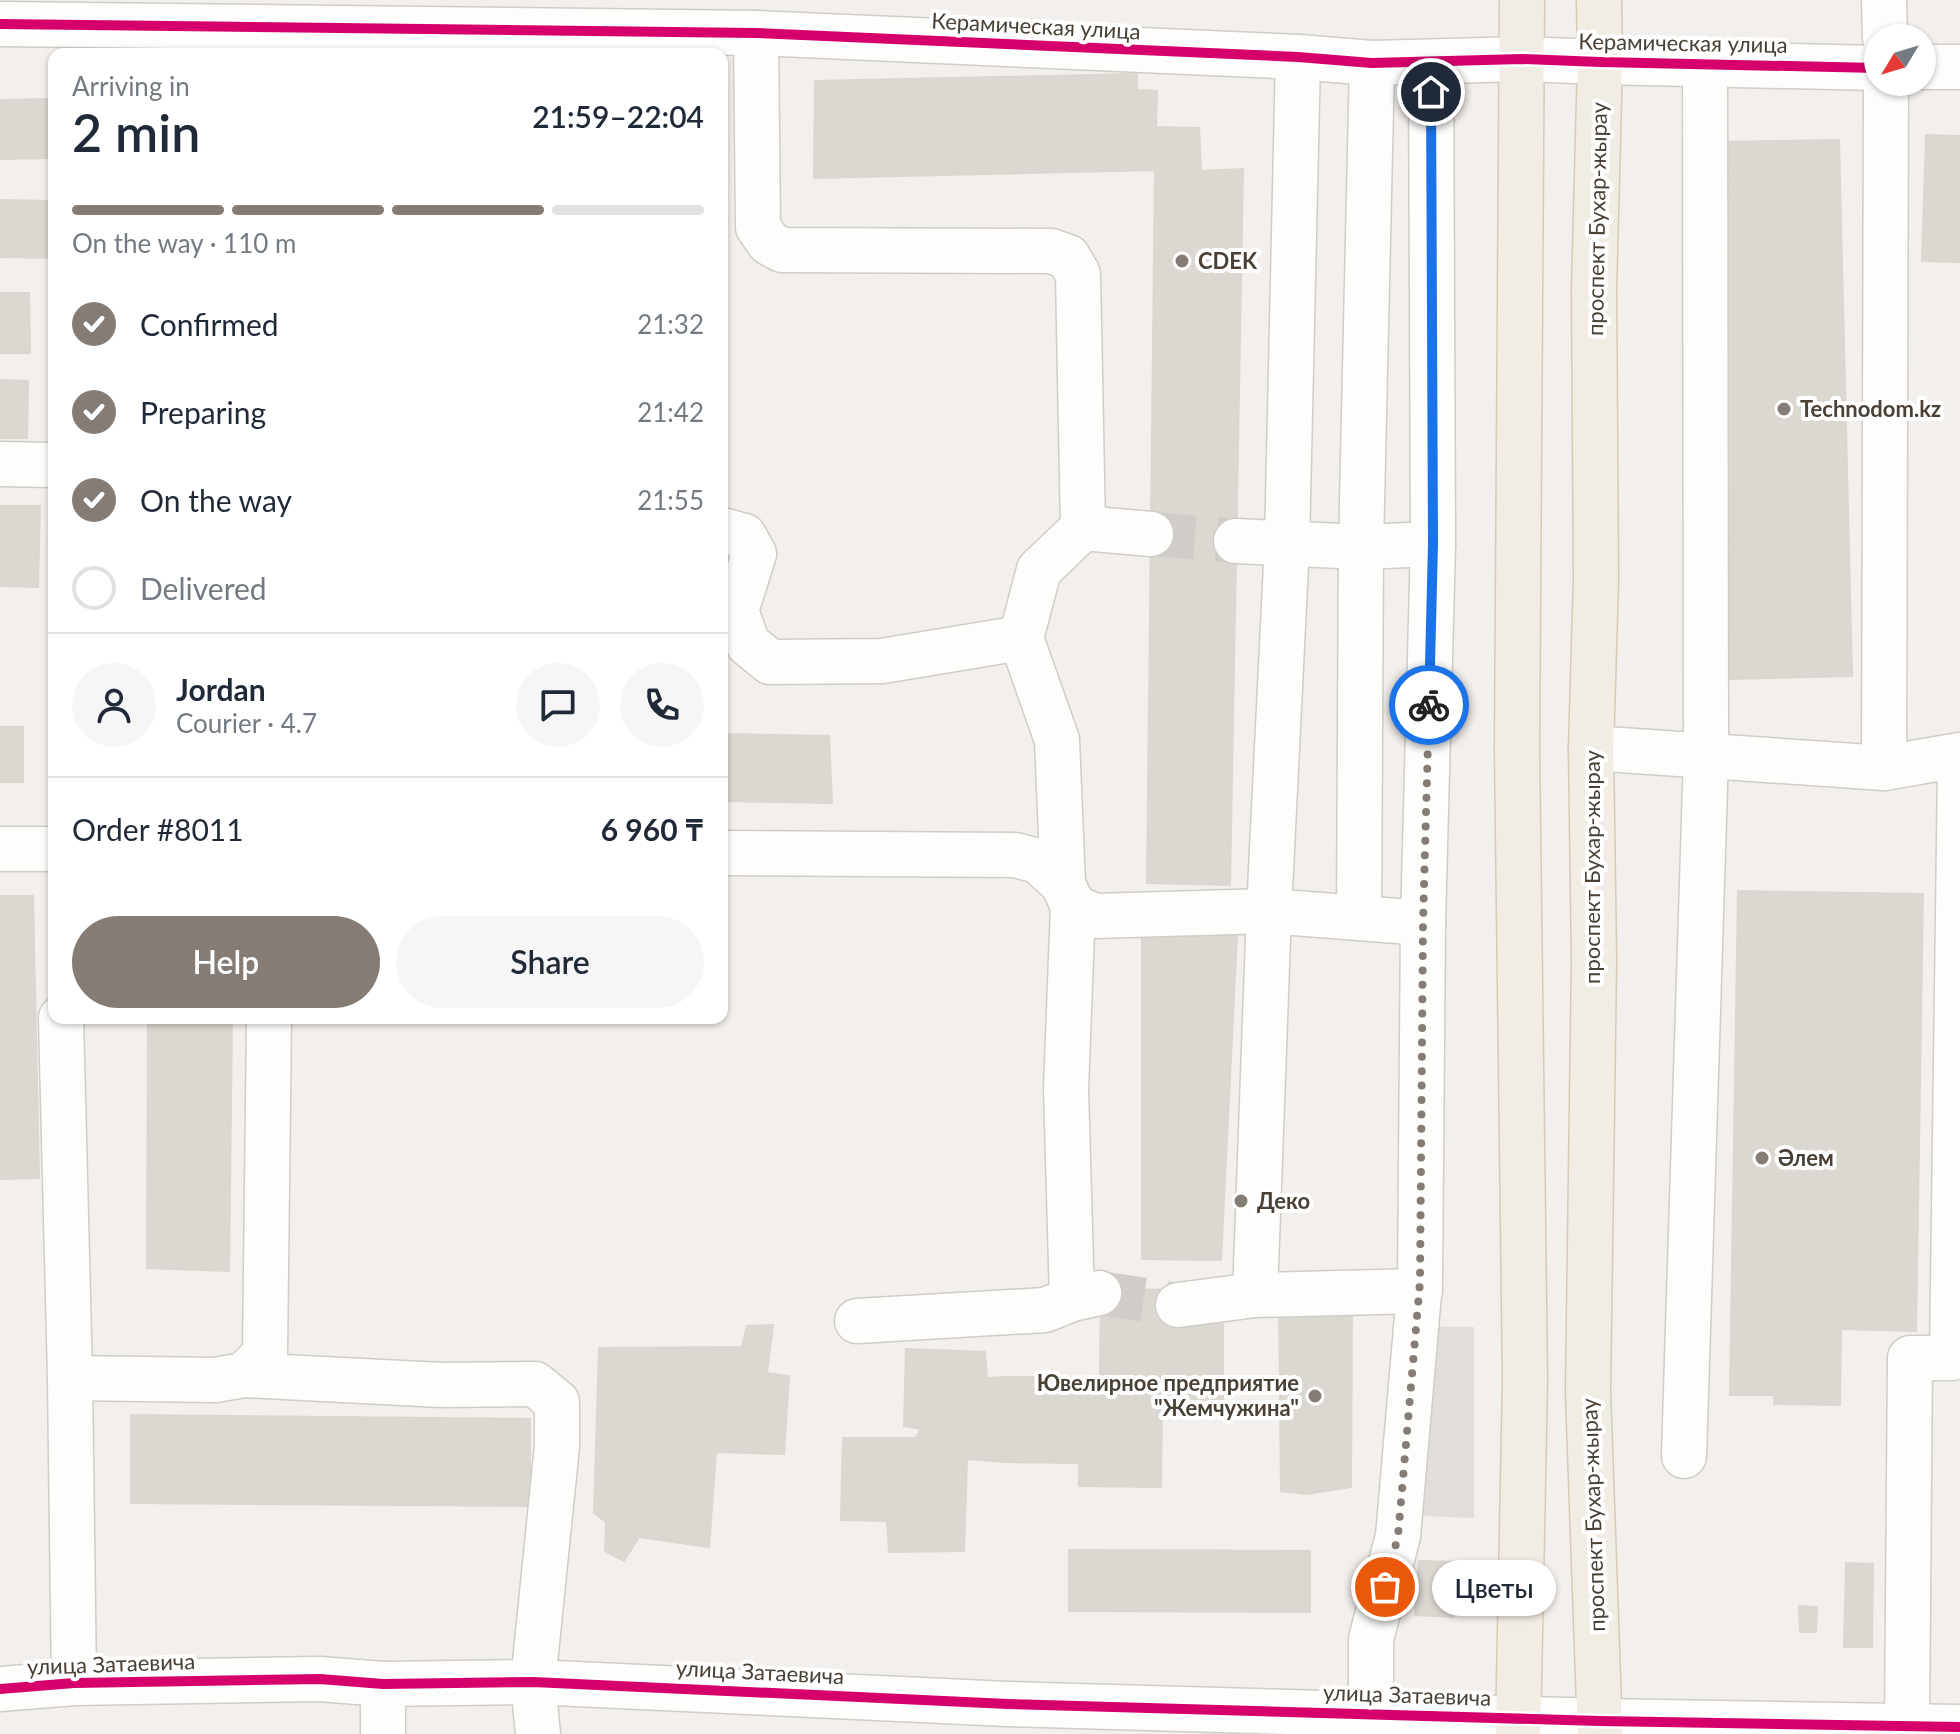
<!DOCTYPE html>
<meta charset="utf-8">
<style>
:root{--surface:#fff;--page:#f6f6f7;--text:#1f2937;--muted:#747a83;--line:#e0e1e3;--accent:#857d75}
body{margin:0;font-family:Lato,sans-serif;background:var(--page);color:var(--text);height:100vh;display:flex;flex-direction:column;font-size:30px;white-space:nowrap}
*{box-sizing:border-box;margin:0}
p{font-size:26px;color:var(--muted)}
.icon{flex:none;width:44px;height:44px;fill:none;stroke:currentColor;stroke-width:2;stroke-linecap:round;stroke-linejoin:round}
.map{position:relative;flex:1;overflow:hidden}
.drawer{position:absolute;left:48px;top:48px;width:680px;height:976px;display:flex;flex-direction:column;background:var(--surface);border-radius:16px;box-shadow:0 2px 6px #0004}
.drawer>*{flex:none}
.needle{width:52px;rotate:232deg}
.tools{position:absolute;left:1864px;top:24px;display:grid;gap:16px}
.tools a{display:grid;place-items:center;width:72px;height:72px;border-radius:50%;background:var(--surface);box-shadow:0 2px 6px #0004;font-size:40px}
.pin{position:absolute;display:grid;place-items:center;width:68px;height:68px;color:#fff;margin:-34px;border:4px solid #fff;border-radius:50%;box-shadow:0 2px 8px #0007}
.courier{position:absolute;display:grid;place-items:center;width:80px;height:80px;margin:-40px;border:6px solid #1a73e8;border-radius:50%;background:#fff;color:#222;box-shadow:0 2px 10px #0007}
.bubble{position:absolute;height:56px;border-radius:28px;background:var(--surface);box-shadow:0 2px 6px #0004;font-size:26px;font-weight:600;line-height:56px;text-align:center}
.summary em{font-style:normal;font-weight:600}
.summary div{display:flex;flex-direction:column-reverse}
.summary{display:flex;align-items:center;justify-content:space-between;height:136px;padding:0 24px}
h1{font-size:52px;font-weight:600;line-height:60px}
.bar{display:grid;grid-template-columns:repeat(4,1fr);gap:12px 8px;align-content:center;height:96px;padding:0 24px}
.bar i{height:10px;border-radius:6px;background:var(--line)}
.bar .current{background:var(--accent)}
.bar p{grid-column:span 4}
.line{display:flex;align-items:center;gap:20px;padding:0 24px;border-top:2px solid var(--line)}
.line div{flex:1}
.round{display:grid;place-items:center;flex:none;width:84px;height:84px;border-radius:42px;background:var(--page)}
ol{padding:0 24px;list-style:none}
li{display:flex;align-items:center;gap:24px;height:88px}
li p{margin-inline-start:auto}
li .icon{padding:8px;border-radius:50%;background:var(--accent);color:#fff;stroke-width:4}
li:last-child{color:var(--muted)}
li i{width:44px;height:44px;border:4px solid var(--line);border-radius:50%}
.primary-button{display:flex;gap:16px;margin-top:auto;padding:16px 24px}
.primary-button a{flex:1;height:92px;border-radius:48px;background:var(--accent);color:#fff;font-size:32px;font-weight:600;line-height:92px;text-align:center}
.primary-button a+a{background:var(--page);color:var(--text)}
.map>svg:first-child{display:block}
.parking{fill:#e1deda}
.building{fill:#dbd7d1;stroke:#dbd6d0;stroke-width:2}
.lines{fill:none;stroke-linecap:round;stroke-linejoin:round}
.minor-tunnel{stroke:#d0ccc7;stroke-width:44;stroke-dasharray:44 22;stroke-linecap:butt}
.minor-casing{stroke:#d0cdc9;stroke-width:47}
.major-casing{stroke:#d6cab7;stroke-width:47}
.minor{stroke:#fdfdfc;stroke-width:44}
.major{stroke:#f1ece4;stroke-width:44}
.cycleway-casing{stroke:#fff;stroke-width:15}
.cycleway{stroke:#d6006c;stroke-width:10}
.done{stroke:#857d75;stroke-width:8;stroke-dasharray:0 14.4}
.route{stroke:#1a73e8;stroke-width:10}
.poi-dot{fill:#857d75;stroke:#fff;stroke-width:3}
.labels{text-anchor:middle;stroke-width:8;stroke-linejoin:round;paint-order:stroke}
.street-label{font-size:22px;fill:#4a4035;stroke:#fff}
.poi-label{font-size:22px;font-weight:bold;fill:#4a4035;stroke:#fff;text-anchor:start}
</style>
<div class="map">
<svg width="1960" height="1734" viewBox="0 0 1960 1734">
<rect width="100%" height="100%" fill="#f2efec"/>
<polygon class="parking" points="1400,1326 1474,1327 1474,1518 1400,1515"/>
<g class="building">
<polygon points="1137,74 1137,90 1157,91 1156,127 1199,128 1201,171 1243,169 1230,885 1147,883 1155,170 814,178 815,81"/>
<polygon points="50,99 52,158 0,159 0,100"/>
<polygon points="1926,135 1960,136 1960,262 1922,261"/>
<polygon points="1839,140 1852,676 1729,679 1717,142"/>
<polygon points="0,200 53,201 53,258 0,257"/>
<polygon points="0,293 29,293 30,353 0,353"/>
<polygon points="0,380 28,381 27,438 0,438"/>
<polygon points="0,506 40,506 38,587 0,586"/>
<rect x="0" y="727" width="23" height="55"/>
<polygon points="722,734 829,736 832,803 722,801"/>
<polygon points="1738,891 1923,894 1916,1331 1841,1329 1840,1405 1774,1404 1774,1395 1730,1395"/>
<polygon points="0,896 33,896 39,1178 0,1179"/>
<polygon points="1238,914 1221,1260 1142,1259 1142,918"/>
<polygon points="148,1018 232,1018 229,1271 147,1268"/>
<polygon points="1101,1289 1178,1290 1223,1318 1223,1402 1162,1401 1161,1487 1079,1486 1079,1463 1005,1462 1006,1377 1100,1377"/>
<polygon points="1279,1301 1352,1306 1351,1487 1307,1494 1281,1491"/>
<polygon points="773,1325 767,1373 789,1376 784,1454 716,1452 709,1547 639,1537 624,1561 605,1551 606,1522 594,1513 599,1348 742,1347 747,1326"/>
<polygon points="906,1349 985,1352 987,1378 1006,1377 1005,1462 967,1459 964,1551 889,1552 887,1521 841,1520 843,1438 916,1438 921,1429 904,1426"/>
<polygon points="131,1415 530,1419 530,1506 131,1503"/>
<polygon points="1069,1550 1310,1551 1310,1612 1069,1611"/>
<polygon points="1419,1561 1457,1562 1454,1617 1415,1615"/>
<polygon points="1846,1563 1873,1564 1872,1647 1844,1647"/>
<polygon points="1799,1606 1817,1607 1816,1632 1800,1632"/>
</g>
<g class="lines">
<g class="minor-tunnel">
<polyline points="1151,534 1236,541"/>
<polyline points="1100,1293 1178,1305"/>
</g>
<defs>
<g id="minor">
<polyline points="1884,0 1885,38"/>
<polyline points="0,24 756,33 1298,57 1372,63 1522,59 1600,62 1878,68"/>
<polyline points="756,33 758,227 769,243 782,250 1051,251 1068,257 1078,274 1083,528 1039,570 1021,638 1057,740 1063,884 1073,906 1094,916 1269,911 1423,923"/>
<polyline points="1298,57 1287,544 1269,911 1255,1295 1420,1291"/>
<polyline points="1922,67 1960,67"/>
<polyline points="0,464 54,465"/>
<polyline points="1083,528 1151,534"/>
<polyline points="722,530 744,536 754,554 736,611 748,644 770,662 882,661 1021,638"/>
<polyline points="1236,541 1361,547 1433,544"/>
<polyline points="1591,748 1884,768 1960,755"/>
<polyline points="1884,768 1886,82"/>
<polyline points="0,849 54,849"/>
<polyline points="722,853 1015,855 1038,861 1063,884"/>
<polyline points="1359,917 1361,547 1372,63"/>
<polyline points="61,1018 70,1378 74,1683"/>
<polyline points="1072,1299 1066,1089 1073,906"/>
<polyline points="1178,1305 1255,1295"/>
<polyline points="857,1321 1045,1310 1072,1299 1099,1293"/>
<polyline points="244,1375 442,1385 535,1384 557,1402 557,1446 533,1682 538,1734"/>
<polyline points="70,1378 215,1380 244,1375 265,1354 269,1018"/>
<polyline points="1684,1456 1706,755 1705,64"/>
<polyline points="383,1684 383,1734"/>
<polyline points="0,1689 74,1683 320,1679 383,1684 533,1682 1008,1704 1600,1721 1960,1727"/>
<polyline points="1371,1714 1371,1639 1398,1536 1420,1282 1423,923 1433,544 1431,62"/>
<polyline points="1907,1726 1910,1358 1952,1358 1960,767"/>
</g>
<g id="major">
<polyline points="1599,0 1600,62 1594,289 1596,579 1591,748 1594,960 1588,1392 1600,1734"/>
<polyline points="1518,1734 1525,1380 1517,750 1522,0"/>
</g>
</defs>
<use href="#minor" class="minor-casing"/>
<use href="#major" class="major-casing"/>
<use href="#minor" class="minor"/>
<use href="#major" class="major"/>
<defs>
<g id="cycleway">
<polyline points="0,24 756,33 1298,57 1372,63 1522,59 1600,62 1878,68"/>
<polyline points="0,1689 74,1683 320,1679 383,1684 533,1682 1008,1704 1600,1721 1960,1727"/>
</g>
</defs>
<use href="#cycleway" class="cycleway-casing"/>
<use href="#cycleway" class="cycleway"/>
</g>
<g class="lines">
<polyline class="done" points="1385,1587 1398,1536 1420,1282 1423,923 1429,705"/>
<polyline class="route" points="1429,705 1433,544 1431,92"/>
</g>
<g class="poi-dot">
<circle cx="1182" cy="261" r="8"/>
<circle cx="1784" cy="409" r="8"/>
<circle cx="1762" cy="1158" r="8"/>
<circle cx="1241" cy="1201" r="8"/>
<circle cx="1315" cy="1396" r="8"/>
</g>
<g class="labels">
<g class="street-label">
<text transform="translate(1036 26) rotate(3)" y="8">Керамическая улица</text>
<text transform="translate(1683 43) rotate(1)" y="8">Керамическая улица</text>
<text transform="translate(1597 219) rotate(-89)" y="8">проспект Бухар-жырау</text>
<text transform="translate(1592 867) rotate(-90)" y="8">проспект Бухар-жырау</text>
<text transform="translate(1593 1515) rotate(-92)" y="8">проспект Бухар-жырау</text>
<text transform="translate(111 1664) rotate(-2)" y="8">улица Затаевича</text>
<text transform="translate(760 1672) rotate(3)" y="8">улица Затаевича</text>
<text transform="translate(1407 1695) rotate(2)" y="8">улица Затаевича</text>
</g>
<g class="poi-label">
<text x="1198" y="269">CDEK</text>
<text x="1800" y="417">Technodom.kz</text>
<text x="1778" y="1166">Әлем</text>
<text x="1257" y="1209">Деко</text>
<text x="1299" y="1391" text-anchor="end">Ювелирное предприятие<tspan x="1299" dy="25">"Жемчужина"</tspan></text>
</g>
</g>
</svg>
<div class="tools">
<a><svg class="needle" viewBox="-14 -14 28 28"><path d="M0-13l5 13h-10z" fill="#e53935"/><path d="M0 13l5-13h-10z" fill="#747a83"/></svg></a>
</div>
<div class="pin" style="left:1385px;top:1587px;background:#ea580c"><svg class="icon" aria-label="bag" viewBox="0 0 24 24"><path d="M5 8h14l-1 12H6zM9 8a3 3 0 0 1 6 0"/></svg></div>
<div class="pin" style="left:1431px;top:92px;background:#1f2937"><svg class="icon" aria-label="home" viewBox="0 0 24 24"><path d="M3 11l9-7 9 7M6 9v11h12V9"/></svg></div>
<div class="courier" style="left:1429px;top:705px"><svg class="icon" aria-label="bike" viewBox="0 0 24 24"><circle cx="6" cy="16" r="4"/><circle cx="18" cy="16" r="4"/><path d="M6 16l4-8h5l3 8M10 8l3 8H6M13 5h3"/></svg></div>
<div class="bubble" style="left:1432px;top:1560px;width:124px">Цветы</div>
<section class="drawer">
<div class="summary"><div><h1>2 min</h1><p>Arriving in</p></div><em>21:59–22:04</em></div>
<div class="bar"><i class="current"></i><i class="current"></i><i class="current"></i><i></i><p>On the way · 110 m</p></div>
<ol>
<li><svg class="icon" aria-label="check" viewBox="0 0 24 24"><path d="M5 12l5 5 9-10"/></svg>Confirmed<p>21:32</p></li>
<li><svg class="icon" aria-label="check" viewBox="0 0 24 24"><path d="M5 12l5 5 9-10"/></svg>Preparing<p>21:42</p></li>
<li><svg class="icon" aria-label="check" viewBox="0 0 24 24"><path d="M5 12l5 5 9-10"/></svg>On the way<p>21:55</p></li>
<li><i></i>Delivered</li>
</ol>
<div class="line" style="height:144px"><a class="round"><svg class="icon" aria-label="person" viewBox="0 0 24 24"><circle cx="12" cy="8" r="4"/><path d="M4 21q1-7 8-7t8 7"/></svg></a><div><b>Jordan</b><p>Courier · 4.7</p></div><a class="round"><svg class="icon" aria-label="chat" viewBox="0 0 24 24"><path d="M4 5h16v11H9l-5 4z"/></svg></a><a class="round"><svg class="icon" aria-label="phone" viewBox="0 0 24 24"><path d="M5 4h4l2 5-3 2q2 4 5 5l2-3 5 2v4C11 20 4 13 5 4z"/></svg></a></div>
<div class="line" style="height:104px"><div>Order #8011</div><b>6 960 ₸</b></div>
<div class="primary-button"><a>Help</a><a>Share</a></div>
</section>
</div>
